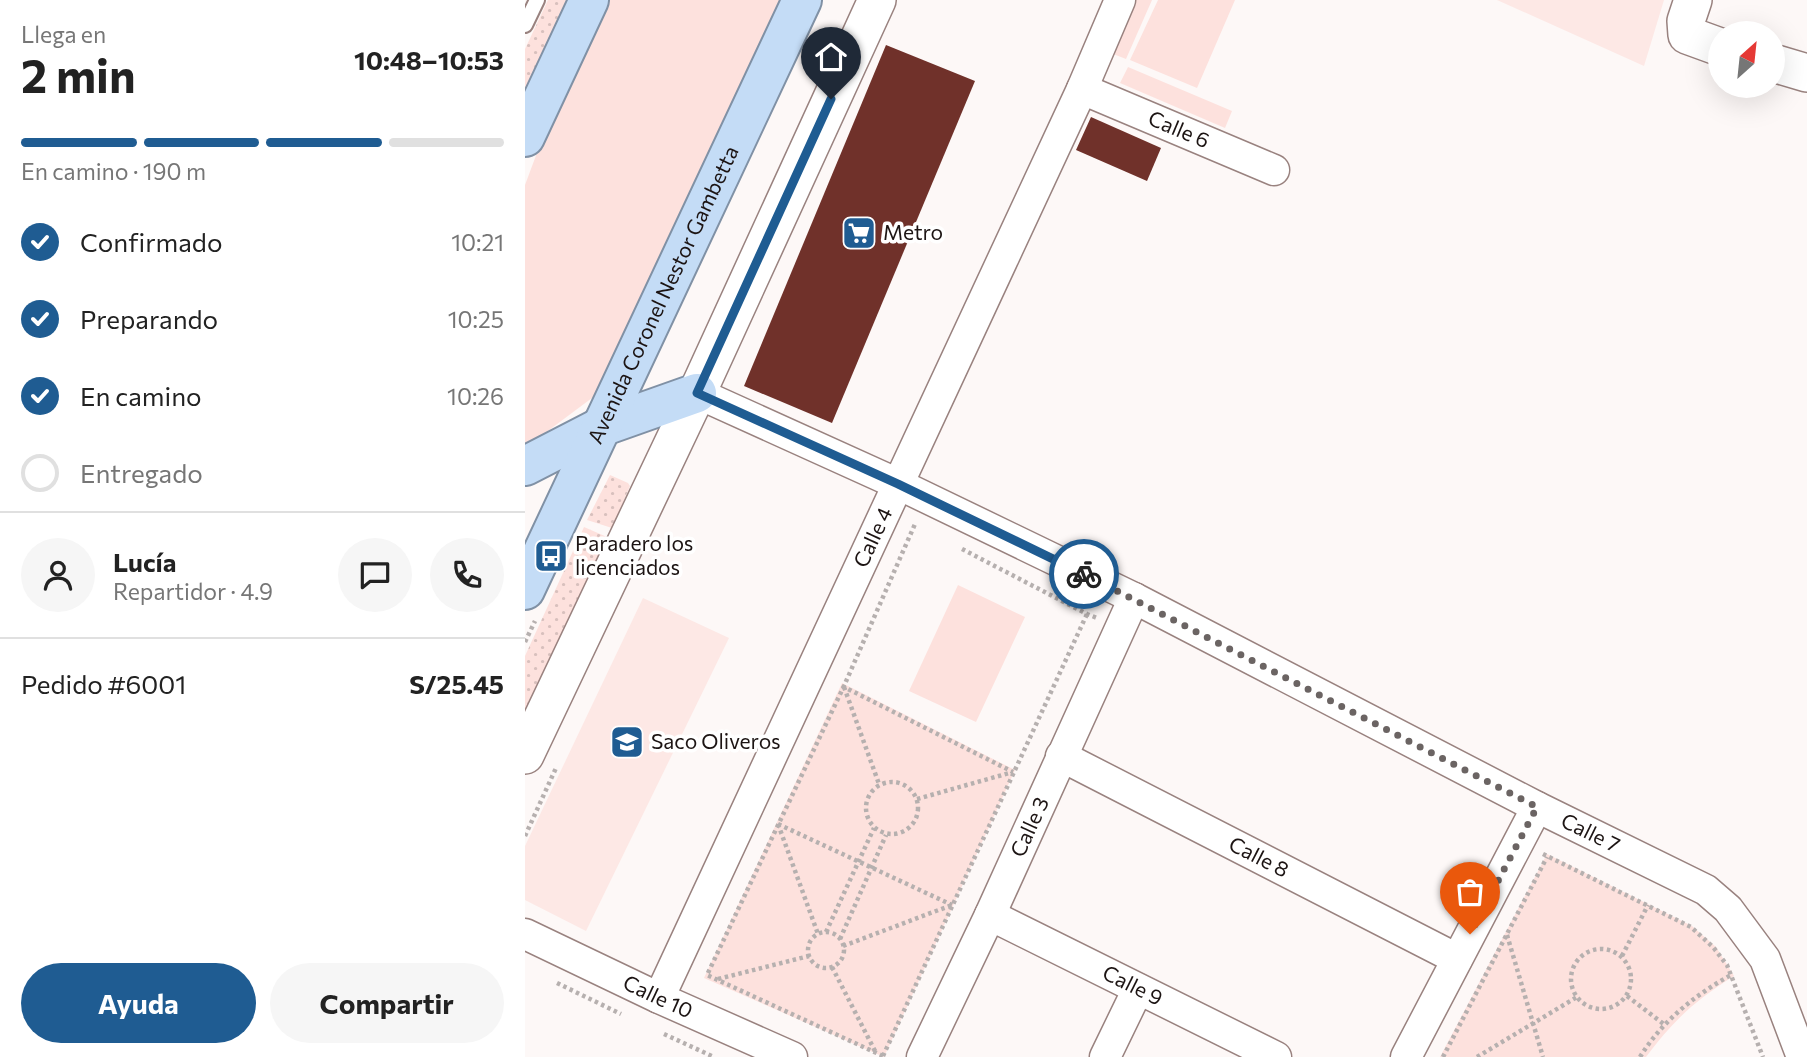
<!DOCTYPE html>
<html lang="es">
<meta charset="utf-8">
<style>
:root{--surface:#fff;--page:#f6f6f6;--text:#222;--muted:#767676;--line:#e0e0e0;--accent:#1f5c92}
body{margin:0;font-family:Commissioner,sans-serif;background:var(--page);color:var(--text);height:100vh;display:flex;flex-direction:column;font-size:26px;white-space:nowrap}
*{box-sizing:border-box;margin:0}
p{font-size:23px;color:var(--muted)}
.icon{flex:none;width:38px;height:38px;fill:none;stroke:currentColor;stroke-width:2;stroke-linecap:round;stroke-linejoin:round}
.map{position:relative;flex:1;overflow:hidden}
.details{display:flex;flex-direction:column;background:var(--surface);width:525px}
.details>*{flex:none}
.needle{width:46px;rotate:27deg}
.tools{position:absolute;left:1183px;top:21px;display:grid;gap:14px}
.tools a{display:grid;place-items:center;width:77px;height:77px;border-radius:50%;background:var(--surface);box-shadow:0 7px 28px #0002;font-size:35px}
.pin{position:absolute;display:grid;place-items:center;width:60px;height:60px;color:#fff;margin:-72px -30px;border-radius:50% 50% 50% 0;rotate:-45deg;box-shadow:0 0 7px #0007}
.pin .icon{rotate:45deg}
.courier{position:absolute;display:grid;place-items:center;width:70px;height:70px;margin:-35px;border:5px solid #1f5c92;border-radius:50%;background:#fff;color:#222;box-shadow:0 2px 9px #0007}
.summary em{font-style:normal;font-weight:700}
.summary div{display:flex;flex-direction:column-reverse}
.summary{display:flex;align-items:center;justify-content:space-between;height:119px;padding:0 21px}
h1{font-size:46px;font-weight:700;line-height:52px}
.bar{display:grid;grid-template-columns:repeat(4,1fr);gap:10px 7px;align-content:center;height:84px;padding:0 21px}
.bar i{height:9px;border-radius:5px;background:var(--line)}
.bar .current{background:var(--accent)}
.bar p{grid-column:span 4}
.line{display:flex;align-items:center;gap:18px;padding:0 21px;border-top:2px solid var(--line)}
.line div{flex:1}
.round{display:grid;place-items:center;flex:none;width:74px;height:74px;border-radius:37px;background:var(--page)}
ol{padding:0 21px;list-style:none}
li{display:flex;align-items:center;gap:21px;height:77px}
li p{margin-inline-start:auto}
li .icon{padding:7px;border-radius:50%;background:var(--accent);color:#fff;stroke-width:4}
li:last-child{color:var(--muted)}
li i{width:38px;height:38px;border:4px solid var(--line);border-radius:50%}
.action{display:flex;gap:14px;margin-top:auto;padding:14px 21px}
.action a{flex:1;height:80px;border-radius:42px;background:var(--accent);color:#fff;font-size:28px;font-weight:700;line-height:80px;text-align:center}
.action a+a{background:var(--page);color:var(--text)}
main{display:flex;flex:1;min-height:0}
.map>svg:first-child{display:block}
.built{fill:#fde8e5}
.grass{fill:url(#grass-dots)}
.park{fill:#fde1dd}
.building{fill:#70312a}
.lines{fill:none;stroke-linecap:round;stroke-linejoin:round}
.service-casing{stroke:#99827f;stroke-width:18}
.minor-casing{stroke:#99827f;stroke-width:33}
.tertiary-casing{stroke:#99827f;stroke-width:40}
.trunk-casing{stroke:#8091a5;stroke-width:42}
.path{stroke:#b6b0af;stroke-width:4.5;stroke-dasharray:3.5 3.5;stroke-linecap:butt}
.service{stroke:#fff;stroke-width:14}
.minor{stroke:#fff;stroke-width:30}
.tertiary{stroke:#fff;stroke-width:37}
.trunk{stroke:#c4dcf6;stroke-width:38}
.done{stroke:#6b6463;stroke-width:7;stroke-dasharray:0 12.6}
.route{stroke:#1f5c92;stroke-width:9}
.labels{text-anchor:middle;stroke-width:7;stroke-linejoin:round;paint-order:stroke}
.street-label{font-size:21px;fill:#1c1413;stroke:#fff}
.poi-label{font-size:21px;fill:#1c1413;stroke:#fff;text-anchor:start}
</style>
<main>
<section class="details">
<div class="summary"><div><h1>2 min</h1><p>Llega en</p></div><em>10:48–10:53</em></div>
<div class="bar"><i class="current"></i><i class="current"></i><i class="current"></i><i></i><p>En camino · 190 m</p></div>
<ol>
<li><svg class="icon" aria-label="check" viewBox="0 0 24 24"><path d="M5 12l5 5 9-10"/></svg>Confirmado<p>10:21</p></li>
<li><svg class="icon" aria-label="check" viewBox="0 0 24 24"><path d="M5 12l5 5 9-10"/></svg>Preparando<p>10:25</p></li>
<li><svg class="icon" aria-label="check" viewBox="0 0 24 24"><path d="M5 12l5 5 9-10"/></svg>En camino<p>10:26</p></li>
<li><i></i>Entregado</li>
</ol>
<div class="line" style="height:126px"><a class="round"><svg class="icon" aria-label="person" viewBox="0 0 24 24"><circle cx="12" cy="8" r="4"/><path d="M4 21q1-7 8-7t8 7"/></svg></a><div><b>Lucía</b><p>Repartidor · 4.9</p></div><a class="round"><svg class="icon" aria-label="chat" viewBox="0 0 24 24"><path d="M4 5h16v11H9l-5 4z"/></svg></a><a class="round"><svg class="icon" aria-label="phone" viewBox="0 0 24 24"><path d="M5 4h4l2 5-3 2q2 4 5 5l2-3 5 2v4C11 20 4 13 5 4z"/></svg></a></div>
<div class="line" style="height:91px"><div>Pedido #6001</div><b>S/25.45</b></div>
<div class="action"><a>Ayuda</a><a>Compartir</a></div>
</section>
<div class="map">
<svg width="1282" height="1057" viewBox="0 0 1282 1057">
<defs>
<pattern id="grass-dots" width="8" height="8" patternUnits="userSpaceOnUse" patternTransform="scale(1.75)"><rect width="8" height="8" fill="#fde1dd"/><path d="M2 2h.1M6 6h.1" fill="none" stroke="#d8c0bd" stroke-width="1.8" stroke-linecap="round"/></pattern>
</defs>
<rect width="100%" height="100%" fill="#fdf8f7"/>
<g class="built">
<polygon points="972,0 1139,0 1119,66"/>
<polygon points="118,598 204,638 61,931 0,900 0,846"/>
</g>
<g class="grass">
<polygon points="23,0 44,0 0,95 0,49"/>
<polygon points="85,475 103,483 105,486 87,528 62,520"/>
<polygon points="59,527 82,537 0,713 0,656"/>
</g>
<g class="park">
<polygon points="82,0 255,0 75,392 0,448 0,185 19,134"/>
<polygon points="607,0 627,0 601,59 583,52"/>
<polygon points="633,0 710,0 672,88 605,60"/>
<polygon points="603,67 707,111 700,128 595,83"/>
<polygon points="433,585 500,617 451,722 384,691"/>
<polygon points="317,683 490,770 359,1057 179,978"/>
<path d="M1022 854 1167 926 1191 947 1209 976C1169 1001 1149 1020 1121 1057H915Z"/>
</g>
<g class="building">
<polygon points="361,45 450,81 307,423 219,386"/>
<polygon points="566,117 636,148 622,181 551,150"/>
</g>
<g class="lines">
<defs>
<polyline id="service" points="0,25 12,0"/>
<g id="minor">
<path id="s1" d="M557 89 749 170"/>
<path id="s2" d="M172 393 373 484 609 598 1012 807 1181 890 1203 909 1240 959 1277 1057"/>
<path id="s3" d="M536 756 932 959"/>
<path id="s4" d="M465 915 751 1057"/>
<path id="s5" d="M0 934 134 998 267 1057"/>
<path id="s6" d="M134 998 557 89 595 0"/>
<path id="s7" d="M397 1057 465 915 609 598"/>
<polyline points="580,1057 613,989"/>
<polyline points="881,1057 1012,807"/>
</g>
<g id="tertiary">
<polyline points="1168,0 1161,21 1162,35 1195,47"/>
<polyline points="1248,63 1282,73"/>
<polyline points="0,755 172,393 352,0"/>
</g>
<g id="trunk">
<polyline points="0,137 64,0"/>
<polyline points="0,466 76,427 172,393"/>
<path id="s8" d="M0 590 277 0"/>
</g>
</defs>
<use href="#service" class="service-casing"/>
<use href="#minor" class="minor-casing"/>
<use href="#tertiary" class="tertiary-casing"/>
<use href="#trunk" class="trunk-casing"/>
<g class="path">
<polyline points="437,549 562,614 572,618"/>
<polyline points="0,642 10,621"/>
<polyline points="317,686 488,772"/>
<polyline points="319,687 354,784"/>
<circle cx="367" cy="808" r="26"/>
<polyline points="392,799 488,772"/>
<polyline points="253,824 427,905"/>
<polyline points="253,824 293,934"/>
<polyline points="0,836 31,768"/>
<polyline points="1018,854 1166,927 1188,947 1202,965 1238,1057"/>
<polyline points="301,932 349,828"/>
<circle cx="301" cy="950" r="18"/>
<polyline points="982,935 1018,1057"/>
<polyline points="315,939 361,835"/>
<polyline points="318,946 427,905"/>
<circle cx="1076" cy="979" r="30"/>
<polyline points="1097,956 1123,905"/>
<polyline points="307,967 351,1053"/>
<polyline points="193,979 284,956"/>
<polyline points="32,983 96,1014"/>
<polyline points="1102,996 1140,1025"/>
<polyline points="139,1034 189,1057"/>
<polyline points="358,1056 182,975 319,686 390,524"/>
<polyline points="358,1056 562,614"/>
<polyline points="918,1057 1022,857"/>
<polyline points="952,1057 1052,997"/>
<path d="M1115 1057C1137 1021 1170 995 1206 975"/>
</g>
<use href="#service" class="service"/>
<use href="#minor" class="minor"/>
<use href="#tertiary" class="tertiary"/>
<use href="#trunk" class="trunk"/>
</g>
<g class="lines">
<polyline class="done" points="559,574 1012,807 945,934"/>
<polyline class="route" points="306,99 172,393 373,484 559,574"/>
</g>
<defs>
<symbol id="supermarket-square" viewBox="-11 -11 22 22"><rect x="-9" y="-9" width="18" height="18" rx="4" fill="#1f5c92" stroke="#fff"/><path d="M-6-5.5h2.5l.6 2H6L4.5 2H-2.5L-4.4-4H-6ZM-1.5 3.2a1.3 1.3 0 1 0 .1 0ZM3 3.2a1.3 1.3 0 1 0 .1 0Z" fill="#fff"/></symbol>
<symbol id="bus-square" viewBox="-11 -11 22 22"><rect x="-9" y="-9" width="18" height="18" rx="4" fill="#1f5c92" stroke="#fff"/><path d="M-5-6H5V4H4V6H2V4H-2V6H-4V4H-5ZM-3.5-4V0h7V-4ZM-3.5 1.2v1.5H-2V1.2ZM2 1.2v1.5H3.5V1.2Z" fill="#fff"/></symbol>
<symbol id="school-square" viewBox="-11 -11 22 22"><rect x="-9" y="-9" width="18" height="18" rx="4" fill="#1f5c92" stroke="#fff"/><path d="M0-5L7-2L0 1L-7-2ZM-4 1L0 2.5L4 1V4Q0 6-4 4Z" fill="#fff"/></symbol>
</defs>
<g fill-rule="evenodd">
<use href="#supermarket-square" x="315" y="214" width="38" height="38"/>
<use href="#bus-square" x="7" y="537" width="38" height="38"/>
<use href="#school-square" x="83" y="723" width="38" height="38"/>
</g>
<g class="labels">
<g class="street-label">
<text dy="7" stroke="none"><textPath href="#s1" startOffset="105">Calle 6</textPath></text>
<text dy="7" stroke="none"><textPath href="#s8" startOffset="326">Avenida Coronel Nestor Gambetta</textPath></text>
<text dy="7" stroke="none"><textPath href="#s6" startOffset="508">Calle 4</textPath></text>
<text dy="7" stroke="none"><textPath href="#s7" startOffset="254">Calle 3</textPath></text>
<text dy="7" stroke="none"><textPath href="#s2" startOffset="996">Calle 7</textPath></text>
<text dy="7" stroke="none"><textPath href="#s3" startOffset="222">Calle 8</textPath></text>
<text dy="7" stroke="none"><textPath href="#s4" startOffset="159">Calle 9</textPath></text>
<text dy="7" stroke="none"><textPath href="#s5" startOffset="147">Calle 10</textPath></text>
</g>
<g class="poi-label">
<text x="358" y="240">Metro</text>
<text x="50" y="551">Paradero los<tspan x="50" dy="24">licenciados</tspan></text>
<text x="126" y="749">Saco Oliveros</text>
</g>
</g>
</svg>
<div class="tools">
<a><svg class="needle" viewBox="-14 -14 28 28"><path d="M0-13l5 13h-10z" fill="#e53935"/><path d="M0 13l5-13h-10z" fill="#767676"/></svg></a>
</div>
<div class="pin" style="left:945px;top:934px;background:#ea580c"><svg class="icon" aria-label="bag" viewBox="0 0 24 24"><path d="M5 8h14l-1 12H6zM9 8a3 3 0 0 1 6 0"/></svg></div>
<div class="pin" style="left:306px;top:99px;background:#1f2937"><svg class="icon" aria-label="home" viewBox="0 0 24 24"><path d="M3 11l9-7 9 7M6 9v11h12V9"/></svg></div>
<div class="courier" style="left:559px;top:574px"><svg class="icon" aria-label="bike" viewBox="0 0 24 24"><circle cx="6" cy="16" r="4"/><circle cx="18" cy="16" r="4"/><path d="M6 16l4-8h5l3 8M10 8l3 8H6M13 5h3"/></svg></div>
</div>
</main>
